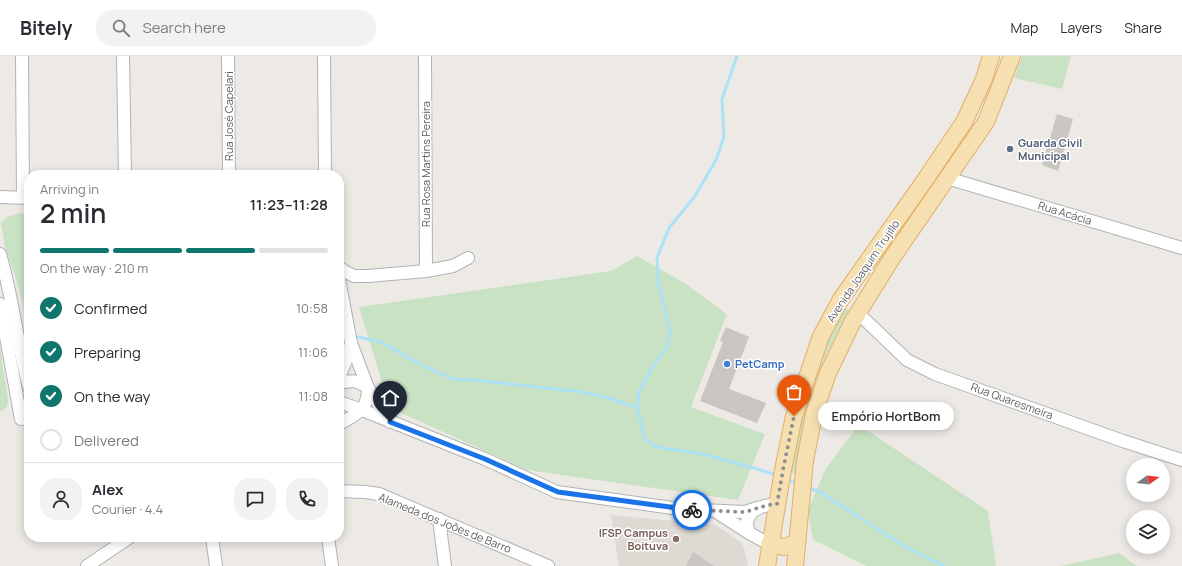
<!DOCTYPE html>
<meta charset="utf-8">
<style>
:root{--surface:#fff;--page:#f2f2f3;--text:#2b2b33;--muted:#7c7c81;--line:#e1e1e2;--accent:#0f766e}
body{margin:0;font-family:Manrope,sans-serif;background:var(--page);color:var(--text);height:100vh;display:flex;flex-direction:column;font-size:15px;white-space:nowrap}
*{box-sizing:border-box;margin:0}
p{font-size:13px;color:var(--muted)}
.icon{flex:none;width:22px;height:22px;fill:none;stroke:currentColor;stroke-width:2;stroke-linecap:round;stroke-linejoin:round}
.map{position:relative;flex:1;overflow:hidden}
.sheet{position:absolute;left:24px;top:114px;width:320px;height:372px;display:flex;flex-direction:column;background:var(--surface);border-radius:16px;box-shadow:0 2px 10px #0003}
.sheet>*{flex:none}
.needle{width:26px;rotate:76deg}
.controls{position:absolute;left:1126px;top:402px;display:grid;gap:8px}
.controls a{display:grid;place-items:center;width:44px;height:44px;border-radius:50%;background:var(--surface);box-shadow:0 2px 10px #0003;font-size:20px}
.pin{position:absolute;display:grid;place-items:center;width:34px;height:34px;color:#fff;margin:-41px -17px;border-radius:50% 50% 50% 0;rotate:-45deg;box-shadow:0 0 4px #0007}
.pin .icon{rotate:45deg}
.courier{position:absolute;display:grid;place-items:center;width:40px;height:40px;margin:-20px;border:3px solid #1a73e8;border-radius:50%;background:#fff;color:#222;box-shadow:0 1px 5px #0007}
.bubble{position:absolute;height:28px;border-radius:14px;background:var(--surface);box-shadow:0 2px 10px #0003;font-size:13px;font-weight:600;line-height:28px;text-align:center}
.summary em{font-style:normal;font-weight:600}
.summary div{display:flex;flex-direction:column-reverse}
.summary{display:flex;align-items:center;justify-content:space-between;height:68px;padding:0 16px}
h1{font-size:26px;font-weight:600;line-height:30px}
.bar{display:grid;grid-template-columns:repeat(4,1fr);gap:6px 4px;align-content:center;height:48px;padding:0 16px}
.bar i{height:5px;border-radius:3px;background:var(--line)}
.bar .active{background:var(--accent)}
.bar p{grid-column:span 4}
.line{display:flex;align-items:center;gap:10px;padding:0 16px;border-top:1px solid var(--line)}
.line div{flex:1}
.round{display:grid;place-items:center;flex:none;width:42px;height:42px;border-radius:16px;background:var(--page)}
ol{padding:0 16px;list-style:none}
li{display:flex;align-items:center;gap:12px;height:44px}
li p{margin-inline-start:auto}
li .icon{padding:4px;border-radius:50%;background:var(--accent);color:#fff;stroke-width:4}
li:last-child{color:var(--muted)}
li i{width:22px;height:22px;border:2px solid var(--line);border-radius:50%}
header{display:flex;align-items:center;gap:24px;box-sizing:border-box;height:56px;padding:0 20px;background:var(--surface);border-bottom:1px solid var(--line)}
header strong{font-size:19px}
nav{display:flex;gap:22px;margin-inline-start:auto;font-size:14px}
.search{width:280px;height:36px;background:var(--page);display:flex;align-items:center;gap:10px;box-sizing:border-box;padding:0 14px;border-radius:16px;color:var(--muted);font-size:15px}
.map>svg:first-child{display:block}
.education{fill:#dddad3}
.green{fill:#c9e2c4}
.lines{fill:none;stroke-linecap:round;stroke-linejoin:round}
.stream{stroke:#ade1f6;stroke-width:3}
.building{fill:#c9c5c1}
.minor-casing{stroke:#b0b3b6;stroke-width:14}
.major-casing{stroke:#e2ae69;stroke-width:18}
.minor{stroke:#fff;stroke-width:12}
.major{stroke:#f6e0b1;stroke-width:16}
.done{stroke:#8f9191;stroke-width:4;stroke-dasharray:0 7.2}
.route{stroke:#1a73e8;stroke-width:5}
.service-dot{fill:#5c6f8a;stroke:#fff;stroke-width:1.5}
.shop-dot{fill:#3f7fe0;stroke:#fff;stroke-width:1.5}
.education-dot{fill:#8d6e63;stroke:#fff;stroke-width:1.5}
.labels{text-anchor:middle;stroke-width:3;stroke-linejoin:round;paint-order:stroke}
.street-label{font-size:11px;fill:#5d6164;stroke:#fff}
.service-label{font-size:11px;font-weight:bold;fill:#4e5e75;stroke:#fff;text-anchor:start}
.shop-label{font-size:11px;font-weight:bold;fill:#366cbe;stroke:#fff;text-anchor:start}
.education-label{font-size:11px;font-weight:bold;fill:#785e54;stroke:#fff;text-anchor:end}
</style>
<header>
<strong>Bitely</strong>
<div class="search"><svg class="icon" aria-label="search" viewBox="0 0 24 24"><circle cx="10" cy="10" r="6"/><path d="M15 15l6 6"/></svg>Search here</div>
<nav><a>Map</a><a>Layers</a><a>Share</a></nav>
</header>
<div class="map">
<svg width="1182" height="510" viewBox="0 0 1182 510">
<rect width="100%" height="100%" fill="#edeae5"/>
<polygon class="education" points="611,459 715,469 741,486 745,495 748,510 619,510"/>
<g class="green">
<polygon points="1022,0 1071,0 1062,33 1014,22"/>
<polygon points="21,157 29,161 29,297 23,248 15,219 5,191 1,167 7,161"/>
<polygon points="637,200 686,228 727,258 691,351 765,378 738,444 527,414 390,352 359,251 611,215"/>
<path d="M845 252 849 254C836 279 822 305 813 333 804 360 802 389 795 417H787L794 385 820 300Z"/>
<polygon points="0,290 8,345 7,351 0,356"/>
<polygon points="859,369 988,455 996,510 867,510 813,484 808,454 826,412"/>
<polygon points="1119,497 1137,510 1061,510"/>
</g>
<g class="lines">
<g class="stream">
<polyline points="737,0 722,43 724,81 716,104 695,140 669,172 657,202 658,225 670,274 668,289 651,313 639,336 637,352 645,383 656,391 703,398 761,414 778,420"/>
<polyline points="339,277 341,277"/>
<polyline points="24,281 29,281"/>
<polyline points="358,281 381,286 420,308 453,323 475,324 582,336 612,343 637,352"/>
<polyline points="787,423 798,428"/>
<polyline points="807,431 820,436 904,490 944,510"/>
</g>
</g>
<g class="building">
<polygon points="1057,58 1073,63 1058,115 1042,109"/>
<polygon points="726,271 749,281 729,333 766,347 757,367 700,345 723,286 720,285"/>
<polygon points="693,496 714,510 686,510"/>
</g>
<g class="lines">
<defs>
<g id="minor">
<polyline points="22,0 23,141"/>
<polyline points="123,0 125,119"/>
<polyline points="228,0 229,119"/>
<polyline points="324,0 325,119"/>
<polyline points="425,0 426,215"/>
<polyline points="947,122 1182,192"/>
<polyline points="0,141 29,142"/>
<path d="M0 198C13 242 17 287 29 331"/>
<polyline points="339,211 344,215 354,220 368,220 426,215 453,210 468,202"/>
<polyline points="339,223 351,287 368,332 390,366"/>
<polyline points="0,248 21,363 29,362"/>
<polyline points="858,257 907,304 935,318 1123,385 1182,404"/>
<polyline points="339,322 347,302 351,287"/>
<path d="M339 327C353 324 357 324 368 332"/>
<polyline points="339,346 362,354 485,403 557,436 680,453 745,456 757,452"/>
<path d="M339 368C356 358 368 355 368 332"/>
<polyline points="339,435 365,436 379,438 548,510"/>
<polyline points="715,455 749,477"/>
<polyline points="439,463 445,510"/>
<polyline points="212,481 216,510"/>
<polyline points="328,481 332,510"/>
<path d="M769 488 749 477C747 473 747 471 747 467 748 452 765 449 777 448"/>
<polyline points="87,510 130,481"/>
</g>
<g id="major">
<polyline points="769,488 784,491 797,487"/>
<polyline points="767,510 783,414 794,360 821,280 841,243 925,124 964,66 984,23 991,0"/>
<polyline points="795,510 805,405 814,358 828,317 853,265 892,202 986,66 1012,0"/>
</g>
</defs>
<use href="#minor" class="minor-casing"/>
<use href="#major" class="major-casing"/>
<use href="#minor" class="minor"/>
<use href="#major" class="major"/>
</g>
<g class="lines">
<polyline class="done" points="692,454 745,456 768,449 777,448 783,414 794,360"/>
<polyline class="route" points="390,366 485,403 558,436 692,454"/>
</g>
<circle class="service-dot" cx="1010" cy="93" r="4"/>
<circle class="shop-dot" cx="727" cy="308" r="4"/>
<circle class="education-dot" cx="676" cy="483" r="4"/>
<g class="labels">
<g class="street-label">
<text transform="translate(229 60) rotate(-90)" y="4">Rua José Capelari</text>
<text transform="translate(426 108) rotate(-90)" y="4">Rua Rosa Martins Pereira</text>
<text transform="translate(1065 157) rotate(17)" y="4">Rua Acácia</text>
<text transform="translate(863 215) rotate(-56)" y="4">Avenida Joaquim Trujillo</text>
<text transform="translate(1012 345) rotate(20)" y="4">Rua Quaresmeira</text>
<text transform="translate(445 467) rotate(22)" y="4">Alameda dos Joões de Barro</text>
</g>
<g class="service-label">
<text x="1018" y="91">Guarda Civil<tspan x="1018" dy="13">Municipal</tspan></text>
</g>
<g class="shop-label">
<text x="735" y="312">PetCamp</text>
</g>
<g class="education-label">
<text x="668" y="481">IFSP Campus<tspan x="668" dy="13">Boituva</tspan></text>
</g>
</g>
</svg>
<div class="controls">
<a><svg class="needle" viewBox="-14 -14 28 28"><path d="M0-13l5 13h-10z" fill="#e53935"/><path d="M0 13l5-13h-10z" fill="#7c7c81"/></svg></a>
<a><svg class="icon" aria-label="layers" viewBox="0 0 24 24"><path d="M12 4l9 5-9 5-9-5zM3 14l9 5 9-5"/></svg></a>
</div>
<div class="pin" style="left:794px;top:360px;background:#ea580c"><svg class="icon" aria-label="bag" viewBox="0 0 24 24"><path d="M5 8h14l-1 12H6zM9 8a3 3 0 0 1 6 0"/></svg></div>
<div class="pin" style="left:390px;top:366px;background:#1f2937"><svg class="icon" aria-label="home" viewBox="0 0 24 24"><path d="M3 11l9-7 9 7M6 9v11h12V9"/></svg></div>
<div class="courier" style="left:692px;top:454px"><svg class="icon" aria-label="bike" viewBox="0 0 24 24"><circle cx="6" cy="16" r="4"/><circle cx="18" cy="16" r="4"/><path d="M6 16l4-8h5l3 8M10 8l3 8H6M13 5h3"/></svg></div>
<div class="bubble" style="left:818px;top:346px;width:136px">Empório HortBom</div>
<section class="sheet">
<div class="summary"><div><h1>2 min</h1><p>Arriving in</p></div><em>11:23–11:28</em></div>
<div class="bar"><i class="active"></i><i class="active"></i><i class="active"></i><i></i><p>On the way · 210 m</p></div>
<ol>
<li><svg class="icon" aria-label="check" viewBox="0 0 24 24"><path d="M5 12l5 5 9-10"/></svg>Confirmed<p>10:58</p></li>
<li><svg class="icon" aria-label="check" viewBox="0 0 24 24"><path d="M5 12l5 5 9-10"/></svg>Preparing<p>11:06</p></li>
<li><svg class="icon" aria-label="check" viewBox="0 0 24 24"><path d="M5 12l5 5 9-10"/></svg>On the way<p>11:08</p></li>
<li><i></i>Delivered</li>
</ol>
<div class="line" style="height:72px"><a class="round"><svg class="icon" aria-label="person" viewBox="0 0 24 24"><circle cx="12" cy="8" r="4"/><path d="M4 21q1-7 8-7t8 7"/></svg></a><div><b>Alex</b><p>Courier · 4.4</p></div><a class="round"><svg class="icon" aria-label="chat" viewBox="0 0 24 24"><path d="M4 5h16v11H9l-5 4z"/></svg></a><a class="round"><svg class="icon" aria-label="phone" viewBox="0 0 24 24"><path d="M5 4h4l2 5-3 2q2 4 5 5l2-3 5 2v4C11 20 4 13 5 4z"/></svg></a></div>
</section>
</div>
